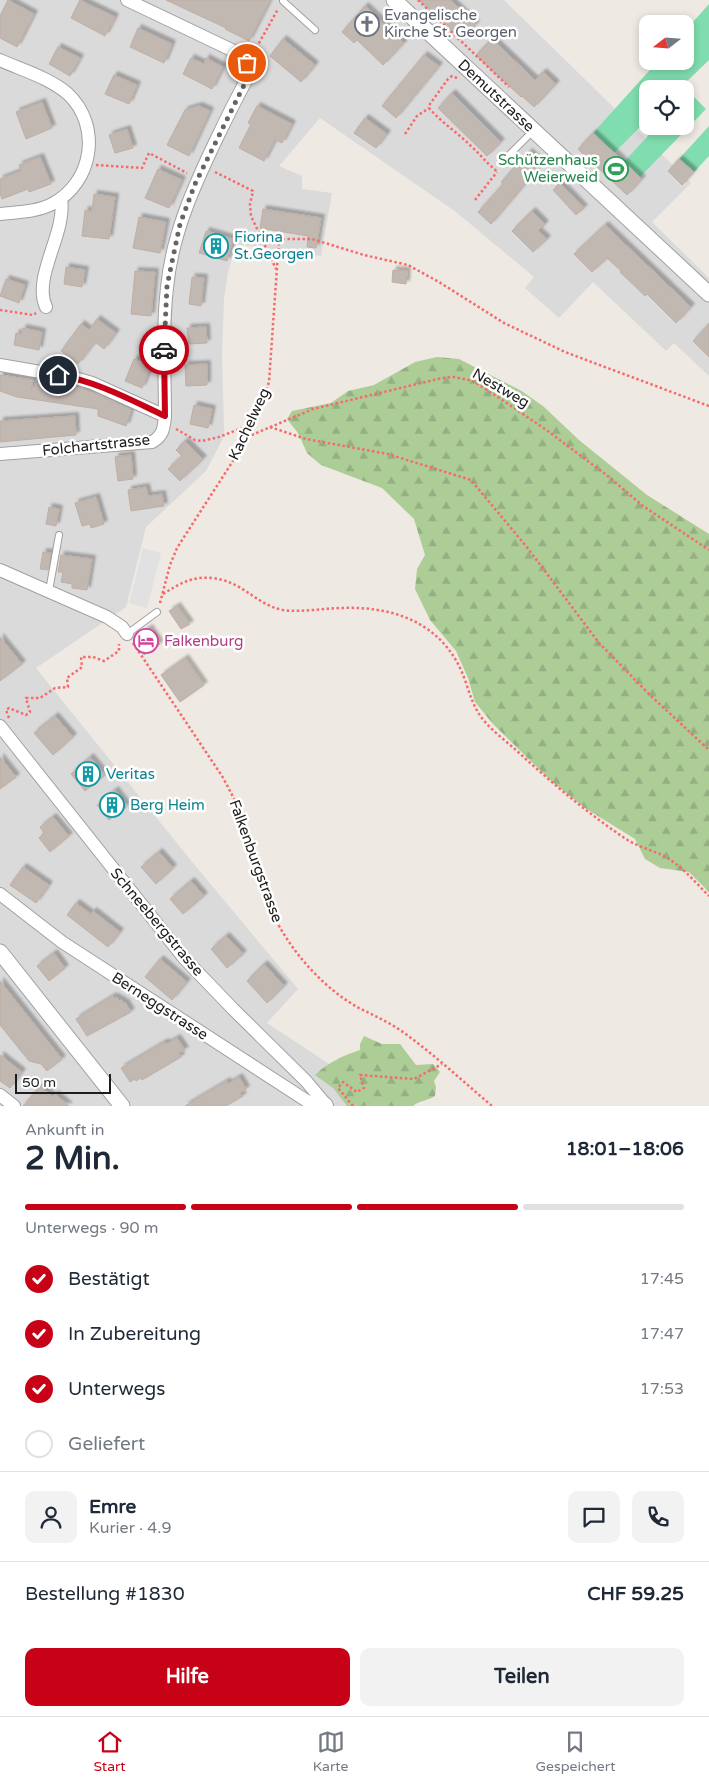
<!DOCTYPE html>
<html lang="de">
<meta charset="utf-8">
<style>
:root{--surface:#fff;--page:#f2f2f3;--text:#1f2937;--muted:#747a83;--line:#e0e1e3;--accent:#c70217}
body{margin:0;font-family:"Varela Round",sans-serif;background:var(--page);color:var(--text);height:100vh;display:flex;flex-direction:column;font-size:19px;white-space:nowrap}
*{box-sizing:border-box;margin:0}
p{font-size:16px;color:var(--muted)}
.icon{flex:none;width:28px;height:28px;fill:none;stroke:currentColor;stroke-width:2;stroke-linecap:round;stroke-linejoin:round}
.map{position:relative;height:1106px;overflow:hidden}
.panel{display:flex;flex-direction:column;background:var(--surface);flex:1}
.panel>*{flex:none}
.needle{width:32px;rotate:253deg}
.controls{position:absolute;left:639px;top:15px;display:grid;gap:10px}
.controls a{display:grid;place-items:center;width:55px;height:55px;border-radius:10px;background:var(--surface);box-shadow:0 2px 8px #0003;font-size:25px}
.scale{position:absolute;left:15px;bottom:12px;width:96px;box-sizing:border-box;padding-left:5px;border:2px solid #1d1d1d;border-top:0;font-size:14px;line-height:18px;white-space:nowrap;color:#1d1d1d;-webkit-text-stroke:4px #fff;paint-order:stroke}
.pin{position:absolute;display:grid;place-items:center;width:42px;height:42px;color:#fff;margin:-21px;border:2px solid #fff;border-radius:50%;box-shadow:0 1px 5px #0007}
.courier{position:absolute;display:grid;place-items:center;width:50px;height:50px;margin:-25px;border:4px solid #c70217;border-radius:50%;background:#fff;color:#222;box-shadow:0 1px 6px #0007}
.overview em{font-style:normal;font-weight:700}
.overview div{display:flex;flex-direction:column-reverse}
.overview{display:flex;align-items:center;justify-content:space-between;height:85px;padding:0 25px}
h1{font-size:32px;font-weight:700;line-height:38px}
.bar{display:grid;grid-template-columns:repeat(4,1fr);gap:8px 5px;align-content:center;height:60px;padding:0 25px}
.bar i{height:6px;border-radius:4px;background:var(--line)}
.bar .on{background:var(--accent)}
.bar p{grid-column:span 4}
.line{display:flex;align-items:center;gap:12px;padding:0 25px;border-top:1px solid var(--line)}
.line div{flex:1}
.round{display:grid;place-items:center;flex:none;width:52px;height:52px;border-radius:10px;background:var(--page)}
ol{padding:0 25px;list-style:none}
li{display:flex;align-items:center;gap:15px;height:55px}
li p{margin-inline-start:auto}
li .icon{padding:5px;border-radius:50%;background:var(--accent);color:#fff;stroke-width:4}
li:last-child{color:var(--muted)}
li i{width:28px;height:28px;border:2px solid var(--line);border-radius:50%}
.button{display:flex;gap:10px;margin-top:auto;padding:10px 25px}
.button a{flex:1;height:58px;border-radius:10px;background:var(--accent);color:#fff;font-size:20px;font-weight:700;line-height:58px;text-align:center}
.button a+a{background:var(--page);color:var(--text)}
.dock{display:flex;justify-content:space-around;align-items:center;height:70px;border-top:1px solid var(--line);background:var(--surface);font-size:14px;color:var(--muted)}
.dock a{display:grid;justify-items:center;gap:2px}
.dock .on{color:var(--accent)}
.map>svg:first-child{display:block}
.residential{fill:#dbdada}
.forest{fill:url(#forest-firs)}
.pitch{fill:#80ddaf}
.parking{fill:#e1e1e1}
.building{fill:#c2b8b2;stroke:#bfaea5;filter:url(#shadow)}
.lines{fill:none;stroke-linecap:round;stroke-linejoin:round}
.service-casing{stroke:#a1a1a1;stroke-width:8}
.minor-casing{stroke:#a1a1a1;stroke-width:14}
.tertiary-casing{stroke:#a1a1a1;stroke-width:17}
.path{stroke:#f8696a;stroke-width:2.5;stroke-dasharray:2.5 2.5;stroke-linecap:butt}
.service{stroke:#fff;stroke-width:6}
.minor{stroke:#fff;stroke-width:12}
.tertiary{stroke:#fff;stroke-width:15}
.done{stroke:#666462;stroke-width:5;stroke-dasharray:0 9}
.route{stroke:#c70217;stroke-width:6}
.labels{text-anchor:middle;stroke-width:5;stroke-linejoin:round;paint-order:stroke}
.worship-label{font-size:15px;fill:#5b616d;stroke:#fff;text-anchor:start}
.street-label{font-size:15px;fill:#1d1d1d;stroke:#fff}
.leisure-label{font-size:15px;fill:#27864d;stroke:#fff;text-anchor:end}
.culture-label{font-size:15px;fill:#0d838f;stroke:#fff;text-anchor:start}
.hotel-label{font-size:15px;fill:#b23c85;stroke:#fff;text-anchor:start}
</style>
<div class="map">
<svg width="709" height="1106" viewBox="0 0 709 1106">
<defs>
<pattern id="forest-firs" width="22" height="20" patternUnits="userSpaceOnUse" patternTransform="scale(1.25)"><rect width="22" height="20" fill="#adcd97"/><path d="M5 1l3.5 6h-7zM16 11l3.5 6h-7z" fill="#94b082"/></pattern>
<filter id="shadow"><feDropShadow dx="3.5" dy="-3.5" stdDeviation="1" flood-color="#0004"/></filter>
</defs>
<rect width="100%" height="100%" fill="#eee9e2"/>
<polygon class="residential" points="0,0 504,0 691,183 652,222 709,278 709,376 674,343 666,351 593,282 559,318 525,288 534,277 456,212 320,118 279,166 302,176 302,189 332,193 321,256 236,244 228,272 224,299 222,353 224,431 222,440 206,471 146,527 126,607 36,668 193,863 298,989 267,1023 393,1106 0,1106"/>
<g class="forest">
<polygon points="437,357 459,359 520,390 543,406 579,440 647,495 709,534 709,892 689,872 660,868 645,859 635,839 585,808 551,781 493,724 475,702 468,678 456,651 430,620 415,589 417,569 425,555 414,519 382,488 321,465 307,453 298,433 287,419 292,411 331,403 348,391 374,385 415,362"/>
<path d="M364 1036 382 1044H400L416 1065 433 1064 440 1072 434 1081 436 1087 435 1096C428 1101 420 1100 413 1106H347L333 1088 315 1075C328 1062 343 1056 360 1050V1044Z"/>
</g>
<g class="pitch">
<polygon points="709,4 709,60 679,89 648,89 647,120 614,153 593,133 658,61 685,61 685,31"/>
<polygon points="689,92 706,109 640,177 624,162 657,126 685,126 685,97"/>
<polygon points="709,126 709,156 694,172 679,159"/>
</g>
<polygon class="parking" points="143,548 161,553 147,608 129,603"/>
<g class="building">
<polygon points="8,0 34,14 17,47 0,38 0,16"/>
<polygon points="80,0 115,17 105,36 71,18"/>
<polygon points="166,0 270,0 249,41 225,29 226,28"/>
<polygon points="419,0 450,0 476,24 461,40"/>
<polygon points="365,6 404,43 383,65 357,40 354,43 342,32"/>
<polygon points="138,28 172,44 164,63 130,47"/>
<polygon points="283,39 315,65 301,82 270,56"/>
<polygon points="492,39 535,80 543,72 556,84 534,107 522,96 521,97 476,55"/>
<polygon points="58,47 80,58 70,76 49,64"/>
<polygon points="424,55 439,66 396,118 382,106"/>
<polygon points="191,58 204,64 206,58 223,67 212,89 183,74"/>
<polygon points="114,75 137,85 129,104 105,94"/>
<polygon points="452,93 501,142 487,156 438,108"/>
<polygon points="42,102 52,128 26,139 16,112"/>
<polygon points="199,106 210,111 189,156 167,145 185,110"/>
<polygon points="257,106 292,124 282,143 275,140 264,161 239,148 251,124 248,123"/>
<polygon points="365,118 387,134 376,148 354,133"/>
<polygon points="127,129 133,148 115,153 109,135"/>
<polygon points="593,133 642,179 627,195 578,149"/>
<polygon points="529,152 542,164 491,224 478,212 503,184 501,182"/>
<polygon points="40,157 51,184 29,192 28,189 2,199 0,193 0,179 21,171 19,165"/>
<polygon points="679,159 694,172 682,185 668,171"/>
<polygon points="158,169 182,180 169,208 145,198"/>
<polygon points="560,183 584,208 576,215 553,190"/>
<polygon points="94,194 115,197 109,239 82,236 85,210 92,211"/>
<polygon points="263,209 321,218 316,248 307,247 308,236 260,228"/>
<polygon points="532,211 545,224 538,231 547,239 533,252 512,231"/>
<polygon points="139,217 166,222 160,253 133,248"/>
<polygon points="605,225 691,307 676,323 647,294 645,296 620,272 621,271 607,258 592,272 574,254"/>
<polygon points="206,231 233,239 227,261 199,253"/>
<polygon points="66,267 85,270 82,287 64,284"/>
<polygon points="393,270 407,271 406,284 392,282"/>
<polygon points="135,271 155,272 151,316 131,314"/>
<polygon points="192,277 204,278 201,306 189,304"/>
<polygon points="6,279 25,285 19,303 0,296"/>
<polygon points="97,319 116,333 104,349 95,342 78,364 61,351 81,324 89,330"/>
<polygon points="709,324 709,357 693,341"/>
<polygon points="206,327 207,343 189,344 187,328"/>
<polygon points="23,328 42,332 39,350 14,345 16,333 21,334"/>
<polygon points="134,359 151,366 142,388 125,381"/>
<polygon points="207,364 207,385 186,386 185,365"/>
<polygon points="0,375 33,380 31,390 38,381 75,386 99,395 131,410 126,426 98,416 98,409 17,397 0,391"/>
<polygon points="194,405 212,409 208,428 190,424"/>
<polygon points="75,416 76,435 0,442 0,421"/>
<polygon points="185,441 203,459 180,481 168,469 182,456 176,450"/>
<polygon points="131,455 133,479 118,481 115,457"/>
<polygon points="146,487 148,496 162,494 164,506 131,511 128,490"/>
<polygon points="96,497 104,524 91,528 90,524 82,526 75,503"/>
<polygon points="49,507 59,509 56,526 46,524"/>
<polygon points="43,552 51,553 48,570 40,569"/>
<polygon points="61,555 92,559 87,590 72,588 72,584 61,582 63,572 58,572"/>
<polygon points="177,606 190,624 181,629 169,611"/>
<polygon points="149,628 160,644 144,655 133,639"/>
<polygon points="0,637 22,664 0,681"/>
<polygon points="185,658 204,685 180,702 161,675"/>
<polygon points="55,716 73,737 53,755 34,733"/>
<polygon points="0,757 16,777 0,789"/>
<polygon points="90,757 105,775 85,791 71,774"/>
<polygon points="115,790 127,806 109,820 97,805"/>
<polygon points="53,817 69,836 50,852 39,838 44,833 40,827"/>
<polygon points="159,852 173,868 156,884 141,867"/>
<polygon points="23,867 49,885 36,903 10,885"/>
<polygon points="191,881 204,896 183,914 170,899"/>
<polygon points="76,903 91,914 93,911 120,932 108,947 67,915"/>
<polygon points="226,936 243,954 227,968 211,949"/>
<polygon points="54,953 65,968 49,981 37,966"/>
<polygon points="160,959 187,982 172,1000 145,977"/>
<polygon points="264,964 284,986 267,1003 247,981"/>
<polygon points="0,981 62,1059 47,1071 41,1064 29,1061 0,1025"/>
<polygon points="113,996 115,998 117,997 119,1001 121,999 123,1003 125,1002 131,1012 87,1036 76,1019"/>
<polygon points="177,1038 185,1050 179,1053 181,1057 142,1080 141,1078 136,1081 135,1079 130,1082 121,1068 165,1042 166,1044"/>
<polygon points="0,1055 22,1072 10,1088 0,1081"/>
<polygon points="239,1077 246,1089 240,1093 243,1096 226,1106 185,1106 227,1081 228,1084"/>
<polygon points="40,1086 53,1097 55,1094 69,1106 23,1106"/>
</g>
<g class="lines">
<defs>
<g id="service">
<polyline points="283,0 283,1 315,30"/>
<polyline points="504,160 533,131"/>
<polyline points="49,591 59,535"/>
<polyline points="127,634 157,612"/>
</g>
<g id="minor">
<path d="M0 60C22 70 50 78 68 94 102 126 93 183 52 204 37 212 17 212 0 214"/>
<path d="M46 307C32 277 67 232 61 199"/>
<polyline points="0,365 75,378 92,383 165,416"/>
<path d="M0 454 152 442C163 436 164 428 165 416 165 374 162 330 167 288 172 234 194 186 217 138 227 117 237 97 248 77 250 67 247 59 238 53L127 0"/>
<polyline points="0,570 107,617 122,627 127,634"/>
<polyline points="0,726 184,958 233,1009 306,1081 327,1106"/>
<polyline points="0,894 62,942 307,1101 318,1105 326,1104"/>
<polyline points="0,1095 14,1106"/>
</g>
<g id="tertiary">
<path id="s1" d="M394 0 709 294"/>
<polyline points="0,952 122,1106"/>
</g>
</defs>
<use href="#service" class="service-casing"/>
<use href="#minor" class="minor-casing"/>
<use href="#tertiary" class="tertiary-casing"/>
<g class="path">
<polyline points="418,0 509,87"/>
<polyline points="254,52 278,9"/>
<path d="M457 78 452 76 448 79 430 104 429 108C442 123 458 133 472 147 481 155 488 165 498 172"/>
<polyline points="405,134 417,116 429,108"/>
<polyline points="96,165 142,168 149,153 187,173"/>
<polyline points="215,172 253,191 250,204 251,216 276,269"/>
<polyline points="475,200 497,172"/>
<polyline points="0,310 33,315 36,313"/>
<polyline points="270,427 306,439 388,454 471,480 526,546 599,643 650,695 709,750"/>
<polyline points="176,429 195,440 202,441 219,437 242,428 250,428"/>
<polyline points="247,437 313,409 442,378 454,377 473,381 492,393 545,429 609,477 643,506 709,550"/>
<path d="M163 594C179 584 192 576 212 578 243 581 256 605 283 610 297 612 311 610 325 609 357 606 393 608 421 625 443 638 458 658 466 683 471 698 475 711 486 723 495 733 507 742 517 751 552 783 587 813 626 839 638 847 652 850 664 856 682 866 695 882 709 896"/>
<polyline points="160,603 170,565 177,548 240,450 263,399 269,382 279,239 312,239 364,255 408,265 439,282 504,323 565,352 709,406"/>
<path d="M133 643 222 776C233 796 243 816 250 838 260 869 265 903 282 931 300 961 328 991 359 1008 377 1017 395 1025 411 1038 439 1059 465 1083 492 1106"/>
<polyline points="9,718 6,710 9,708 26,715 30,712 26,698 40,698 55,688 68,687 67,678 82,667 81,657 93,657 104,661 119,651 119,644"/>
<polyline points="353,1106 338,1088 343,1082 357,1092 364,1088 360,1075 414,1079 442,1064"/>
</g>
<use href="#service" class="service"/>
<use href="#minor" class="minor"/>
<use href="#tertiary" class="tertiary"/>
</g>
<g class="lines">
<polyline class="done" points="164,350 167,286 180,224 195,184 248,77 247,63"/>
<path class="route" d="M58 375C96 381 131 400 165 416L164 350"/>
</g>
<defs>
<symbol id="church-ring" viewBox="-11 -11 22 22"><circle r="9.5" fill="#fff" stroke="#6b7280" stroke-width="1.5"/><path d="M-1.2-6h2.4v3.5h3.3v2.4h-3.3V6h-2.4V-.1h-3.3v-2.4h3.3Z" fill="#6b7280"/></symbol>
<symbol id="stadium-ring" viewBox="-11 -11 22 22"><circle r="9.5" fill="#fff" stroke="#2e9e5b" stroke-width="1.5"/><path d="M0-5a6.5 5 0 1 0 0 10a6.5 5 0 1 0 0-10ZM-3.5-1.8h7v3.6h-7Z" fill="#2e9e5b"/></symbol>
<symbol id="building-ring" viewBox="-11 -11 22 22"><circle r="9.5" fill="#fff" stroke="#0f9aa8" stroke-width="1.5"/><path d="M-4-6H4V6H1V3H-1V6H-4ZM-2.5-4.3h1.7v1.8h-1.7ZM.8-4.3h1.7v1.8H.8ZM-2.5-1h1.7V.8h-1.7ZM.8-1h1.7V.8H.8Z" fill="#0f9aa8"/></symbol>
<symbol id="hotel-ring" viewBox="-11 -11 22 22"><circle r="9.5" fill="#fff" stroke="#d1479c" stroke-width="1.5"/><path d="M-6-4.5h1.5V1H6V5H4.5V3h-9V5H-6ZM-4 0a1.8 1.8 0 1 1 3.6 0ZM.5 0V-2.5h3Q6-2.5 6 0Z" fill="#d1479c"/></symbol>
</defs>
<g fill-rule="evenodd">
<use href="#church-ring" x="353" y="10" width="28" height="28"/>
<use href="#stadium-ring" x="602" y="155" width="28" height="28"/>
<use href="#building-ring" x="202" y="232" width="28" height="28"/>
<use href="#hotel-ring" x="132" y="627" width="28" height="28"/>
<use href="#building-ring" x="74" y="760" width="28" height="28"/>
<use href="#building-ring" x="98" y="791" width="28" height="28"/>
</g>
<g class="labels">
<g class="worship-label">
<text x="384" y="20">Evangelische<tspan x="384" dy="17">Kirche St. Georgen</tspan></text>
</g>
<g class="street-label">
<text dy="5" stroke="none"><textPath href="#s1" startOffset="140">Demutstrasse</textPath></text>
<text transform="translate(501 388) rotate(30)" y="5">Nestweg</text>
<text transform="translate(249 424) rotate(-65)" y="5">Kachelweg</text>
<text transform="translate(96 445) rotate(-6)" y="5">Folchartstrasse</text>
<text transform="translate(256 861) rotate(70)" y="5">Falkenburgstrasse</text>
<text transform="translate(157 922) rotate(50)" y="5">Schneebergstrasse</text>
<text transform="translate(160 1006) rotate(33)" y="5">Berneggstrasse</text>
</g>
<g class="leisure-label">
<text x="598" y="165">Schützenhaus<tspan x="598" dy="17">Weierweid</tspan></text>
</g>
<g class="culture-label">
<text x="234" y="242">Fiorina<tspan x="234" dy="17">St.Georgen</tspan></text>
<text x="106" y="779">Veritas</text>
<text x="130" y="810">Berg Heim</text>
</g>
<g class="hotel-label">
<text x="164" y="646">Falkenburg</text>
</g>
</g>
</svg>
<div class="controls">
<a><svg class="needle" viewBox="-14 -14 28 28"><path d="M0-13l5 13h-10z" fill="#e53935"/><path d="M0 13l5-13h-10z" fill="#747a83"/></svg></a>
<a><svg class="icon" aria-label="locate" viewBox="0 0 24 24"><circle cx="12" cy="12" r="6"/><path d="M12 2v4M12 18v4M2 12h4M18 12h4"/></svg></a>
</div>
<div class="scale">50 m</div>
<div class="pin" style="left:247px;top:63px;background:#ea580c"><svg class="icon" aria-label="bag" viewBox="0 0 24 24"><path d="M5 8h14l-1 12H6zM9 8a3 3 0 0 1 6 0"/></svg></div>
<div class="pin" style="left:58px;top:375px;background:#1f2937"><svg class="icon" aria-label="home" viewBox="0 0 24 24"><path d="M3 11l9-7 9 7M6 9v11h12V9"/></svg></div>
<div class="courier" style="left:164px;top:350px"><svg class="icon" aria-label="car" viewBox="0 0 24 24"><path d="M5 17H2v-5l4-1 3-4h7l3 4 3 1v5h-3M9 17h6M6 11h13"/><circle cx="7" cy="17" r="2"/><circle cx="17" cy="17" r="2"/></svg></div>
</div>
<section class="panel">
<div class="overview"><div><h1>2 Min.</h1><p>Ankunft in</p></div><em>18:01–18:06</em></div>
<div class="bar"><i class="on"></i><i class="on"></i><i class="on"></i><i></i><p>Unterwegs · 90 m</p></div>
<ol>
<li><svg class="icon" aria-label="check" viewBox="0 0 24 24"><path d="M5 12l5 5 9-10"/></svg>Bestätigt<p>17:45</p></li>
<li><svg class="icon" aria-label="check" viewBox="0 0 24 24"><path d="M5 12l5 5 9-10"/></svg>In Zubereitung<p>17:47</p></li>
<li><svg class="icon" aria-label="check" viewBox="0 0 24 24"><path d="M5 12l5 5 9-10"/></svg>Unterwegs<p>17:53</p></li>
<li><i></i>Geliefert</li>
</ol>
<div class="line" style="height:90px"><a class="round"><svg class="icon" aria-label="person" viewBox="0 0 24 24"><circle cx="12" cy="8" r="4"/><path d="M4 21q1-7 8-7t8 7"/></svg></a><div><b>Emre</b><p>Kurier · 4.9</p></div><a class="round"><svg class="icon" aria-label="chat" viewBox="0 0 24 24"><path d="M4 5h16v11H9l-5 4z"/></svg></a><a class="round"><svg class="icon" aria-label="phone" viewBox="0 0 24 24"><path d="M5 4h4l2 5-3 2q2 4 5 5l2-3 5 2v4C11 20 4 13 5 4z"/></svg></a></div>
<div class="line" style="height:65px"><div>Bestellung #1830</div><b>CHF 59.25</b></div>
<div class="button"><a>Hilfe</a><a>Teilen</a></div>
</section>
<nav class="dock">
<a class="on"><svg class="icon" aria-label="home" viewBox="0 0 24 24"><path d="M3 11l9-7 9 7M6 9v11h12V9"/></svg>Start</a>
<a><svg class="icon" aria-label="map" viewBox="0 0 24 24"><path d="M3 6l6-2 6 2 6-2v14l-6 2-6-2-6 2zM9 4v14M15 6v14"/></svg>Karte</a>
<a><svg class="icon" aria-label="saved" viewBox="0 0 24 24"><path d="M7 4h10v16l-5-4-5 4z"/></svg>Gespeichert</a>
</nav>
